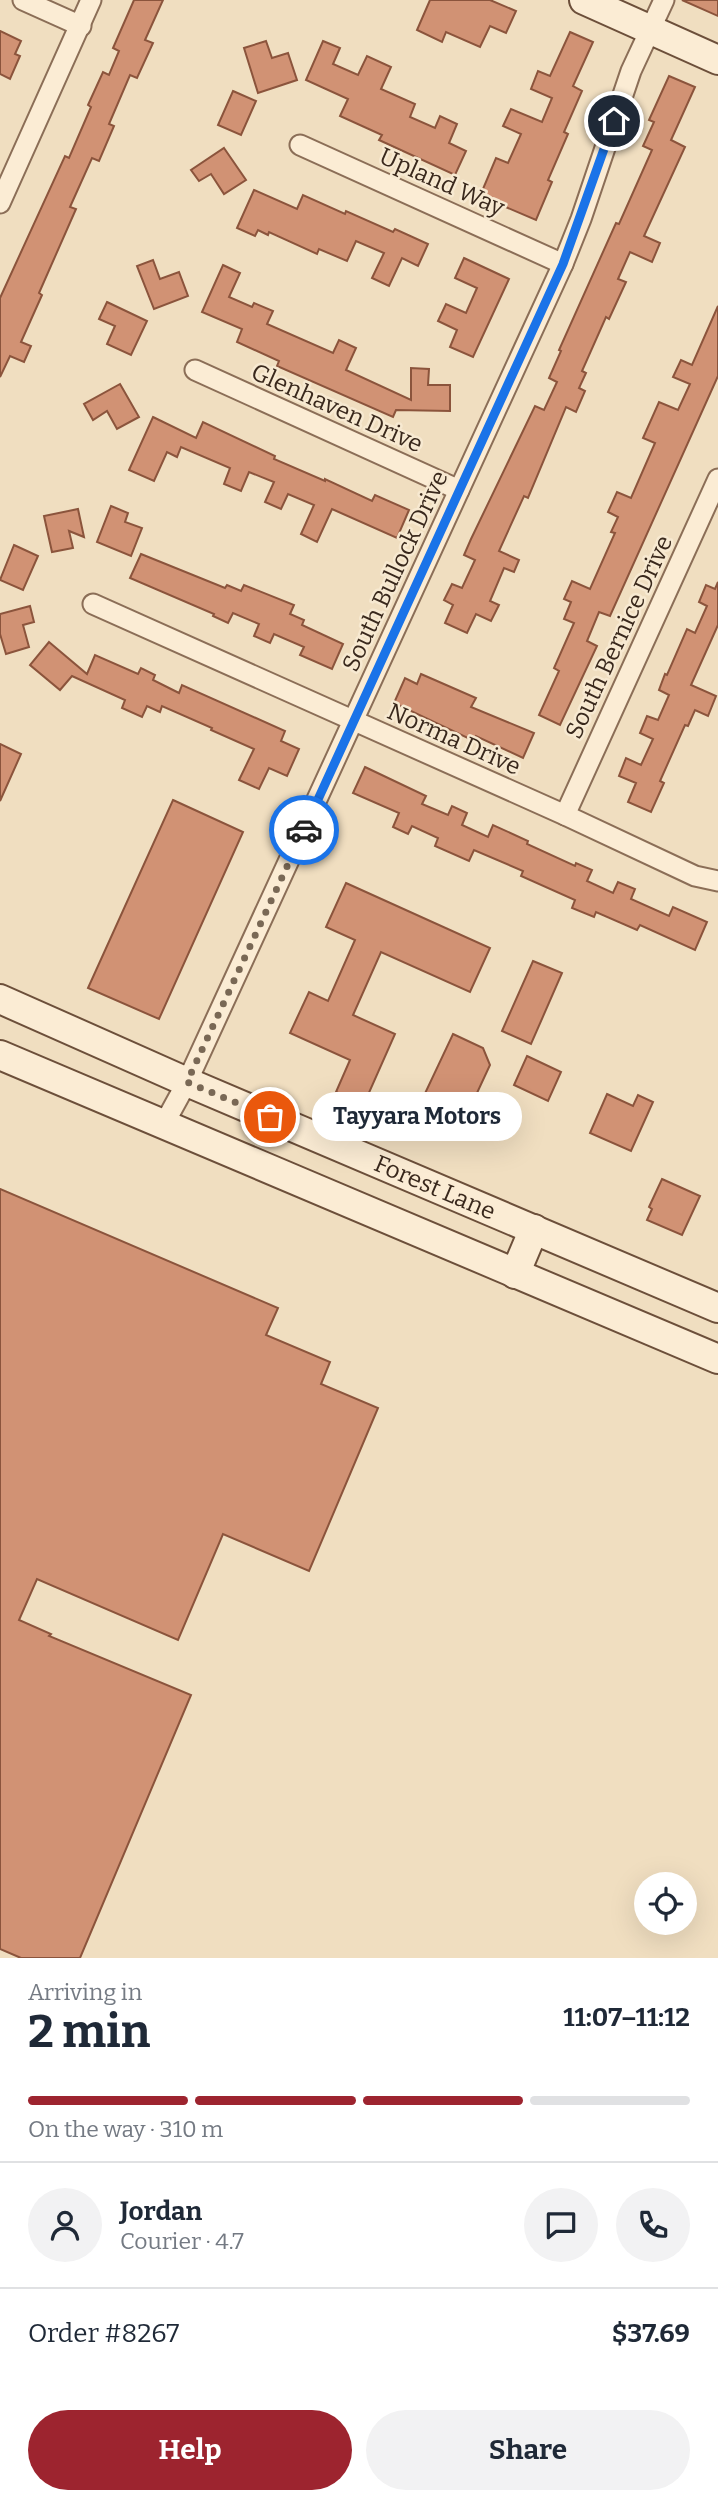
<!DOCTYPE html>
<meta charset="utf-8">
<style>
:root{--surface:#fff;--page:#f2f2f3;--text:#1f2937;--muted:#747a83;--line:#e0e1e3;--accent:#9d242f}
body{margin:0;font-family:Bitter,serif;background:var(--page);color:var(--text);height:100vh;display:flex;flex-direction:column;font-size:26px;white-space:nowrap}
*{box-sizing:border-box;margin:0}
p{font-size:23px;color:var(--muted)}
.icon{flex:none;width:38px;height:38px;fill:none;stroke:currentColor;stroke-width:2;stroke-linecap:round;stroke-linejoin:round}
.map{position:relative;height:1958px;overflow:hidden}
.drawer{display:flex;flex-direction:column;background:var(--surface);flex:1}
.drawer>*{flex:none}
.fabs{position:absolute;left:634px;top:1872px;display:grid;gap:14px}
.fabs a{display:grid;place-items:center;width:63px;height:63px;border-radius:50%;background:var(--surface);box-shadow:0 7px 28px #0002;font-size:35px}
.pin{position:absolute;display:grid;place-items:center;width:60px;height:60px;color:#fff;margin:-30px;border:4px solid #fff;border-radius:50%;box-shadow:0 2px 7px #0007}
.courier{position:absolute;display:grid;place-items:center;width:70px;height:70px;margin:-35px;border:5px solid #1a73e8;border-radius:50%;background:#fff;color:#222;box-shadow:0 2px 9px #0007}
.bubble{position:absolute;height:49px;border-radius:24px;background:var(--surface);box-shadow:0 7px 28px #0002;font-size:23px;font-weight:700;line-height:49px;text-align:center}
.overview em{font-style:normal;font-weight:700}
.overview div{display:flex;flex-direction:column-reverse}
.overview{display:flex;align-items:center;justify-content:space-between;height:119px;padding:0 28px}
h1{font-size:46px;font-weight:700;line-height:52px}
.bar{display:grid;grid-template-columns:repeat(4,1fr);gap:10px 7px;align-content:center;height:84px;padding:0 28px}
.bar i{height:9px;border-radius:5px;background:var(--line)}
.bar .active{background:var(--accent)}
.bar p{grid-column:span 4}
.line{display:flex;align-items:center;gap:18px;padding:0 28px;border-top:2px solid var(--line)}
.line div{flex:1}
.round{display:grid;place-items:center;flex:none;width:74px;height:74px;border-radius:37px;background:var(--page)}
.cta{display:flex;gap:14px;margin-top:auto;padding:14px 28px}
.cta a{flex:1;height:80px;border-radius:42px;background:var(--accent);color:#fff;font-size:28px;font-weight:700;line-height:80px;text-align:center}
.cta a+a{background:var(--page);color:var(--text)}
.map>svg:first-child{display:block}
.building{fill:#d19274;stroke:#8b543c;stroke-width:2}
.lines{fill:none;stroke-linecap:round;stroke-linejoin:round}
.street-casing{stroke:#8b6e57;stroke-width:23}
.secondary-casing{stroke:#6c4f3a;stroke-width:32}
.street{stroke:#fbecd4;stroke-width:19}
.secondary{stroke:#fbecd4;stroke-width:28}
.done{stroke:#796855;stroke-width:7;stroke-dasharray:0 12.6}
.route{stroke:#1a73e8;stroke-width:9}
.labels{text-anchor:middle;stroke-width:5;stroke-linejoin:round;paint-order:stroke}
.street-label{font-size:24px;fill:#39281c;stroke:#f7e9d1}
</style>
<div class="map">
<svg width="718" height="1958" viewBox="0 0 718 1958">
<rect width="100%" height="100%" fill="#f0dec0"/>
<g class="building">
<polygon points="134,0 163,0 145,40 153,43 137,78 130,75 109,124 114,126 99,161 92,158 70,207 76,209 39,293 42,295 21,342 31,346 24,362 10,356 0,377 0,298 65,156 69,158 91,107 88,105 103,72 109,75 119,51 113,48"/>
<polygon points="430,0 490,0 516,11 506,33 490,26 480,47 446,32 442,42 417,30"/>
<polygon points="682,0 718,0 718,16"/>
<polygon points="0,31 21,41 15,54 20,56 10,79 0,74"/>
<polygon points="570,32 593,42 573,86 582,91 564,132 568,134 548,180 552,182 536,220 480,196 496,158 508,163 521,134 503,126 511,109 542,122 552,98 531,89 538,71 550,76"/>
<polygon points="266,41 272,58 288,53 297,80 258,93 244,48"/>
<polygon points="323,41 340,48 333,64 358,75 367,56 391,67 381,89 415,104 410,117 435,128 440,116 457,124 449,143 466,151 455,175 379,140 382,135 340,116 348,99 306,80"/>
<polygon points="669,76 695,87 671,140 685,147 644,236 660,243 652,262 630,252 618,279 626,282 609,319 606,317 582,371 586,373 579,388 585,391 576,412 566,407 528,498 524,496 499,551 519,560 514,572 504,568 490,601 499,605 491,621 476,614 467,633 445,623 453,605 444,600 452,584 462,588 475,560 464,555 471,539 535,406 544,410 557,382 549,378 561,351 559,350 616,223 619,224 652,150 643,146 654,122 649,120"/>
<polygon points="233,91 256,101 241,135 218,125"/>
<polygon points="224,148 246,180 224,194 211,174 199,181 191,170"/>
<polygon points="254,190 297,209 303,195 345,214 346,211 393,232 395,229 428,244 418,266 402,258 389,286 372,278 384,253 356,241 347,261 319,249 317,254 269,232 268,235 258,230 255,236 237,228"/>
<polygon points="464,258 509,279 473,357 450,347 457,330 438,321 446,304 466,313 477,288 455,278"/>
<polygon points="153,260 160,279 179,272 188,296 154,309 137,266"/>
<polygon points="223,265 240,273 229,297 252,307 254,303 273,311 267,324 333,353 339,340 356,348 346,370 411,400 411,368 429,369 428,385 450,385 450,411 396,410 393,417 277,366 279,361 237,342 242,329 202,312"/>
<polygon points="107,302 147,321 131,355 107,344 115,326 99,319"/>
<polygon points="718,306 718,376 610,616 599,612 587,641 597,646 560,725 539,715 559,671 554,668 574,623 564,619 571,602 564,599 572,581 590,589 615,533 611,532 618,517 608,512 617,492 631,498 655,443 643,438 659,402 678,410 690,384 673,377 681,360 692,365"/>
<polygon points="120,384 139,417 117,429 107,411 93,420 84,404"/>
<polygon points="153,417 196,438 203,422 275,456 274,459 325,481 325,479 372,501 375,495 409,510 397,538 332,509 317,542 301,534 314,505 288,494 281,509 265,502 274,482 249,472 241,491 224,484 230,468 181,447 177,457 167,452 154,481 129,470"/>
<polygon points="111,506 128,513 125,522 142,528 131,556 97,542"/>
<polygon points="78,509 84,537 69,531 73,548 52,552 44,516"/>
<polygon points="14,545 38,556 23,590 0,580"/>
<polygon points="141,554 225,588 227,585 241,591 244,585 294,605 290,614 304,620 302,625 343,644 332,669 300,655 304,647 274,634 270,643 254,636 259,624 233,613 228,623 213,616 214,614 130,578"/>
<polygon points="718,582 718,625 691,685 716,696 708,716 695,710 688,726 685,725 660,781 664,783 651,812 628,802 636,783 619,776 626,758 641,765 653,739 640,733 647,716 658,720 669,695 659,690 665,674 667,675 687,629 695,633 707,606 699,602 706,585 715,589"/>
<polygon points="30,606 34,622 23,625 29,647 6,654 0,634 0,614"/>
<polygon points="49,642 87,674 95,655 138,674 141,668 155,675 153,680 179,693 182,685 285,731 281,741 299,749 287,776 269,768 259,789 239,780 254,749 211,730 212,728 162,706 160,712 147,706 142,717 122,708 125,700 72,676 60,690 30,665"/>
<polygon points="421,674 476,698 471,707 534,733 523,758 476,736 474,741 394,703 405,678 417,684"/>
<polygon points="0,744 21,754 0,801"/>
<polygon points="365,767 426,796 422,804 448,815 452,806 467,813 462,825 488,837 493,825 528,841 527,844 575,866 576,863 592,870 587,881 613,893 618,882 635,889 631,899 669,916 673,907 707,922 695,950 640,925 637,930 596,912 594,917 572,908 575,900 521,876 523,871 474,850 469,861 435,846 438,838 412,826 408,834 393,827 399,813 353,793"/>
<polygon points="173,800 243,832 159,1019 88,988"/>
<polygon points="346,883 490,948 470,992 381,952 353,1015 395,1034 364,1104 336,1092 350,1060 290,1033 309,992 328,1001 355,940 326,927"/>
<polygon points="533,961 562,973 531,1044 502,1031"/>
<polygon points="453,1034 483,1048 490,1065 470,1108 483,1114 476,1130 420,1104"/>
<polygon points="527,1056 561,1072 548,1101 514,1085"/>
<polygon points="607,1094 633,1106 638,1095 653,1102 631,1151 590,1133"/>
<polygon points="662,1179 700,1196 682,1235 647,1220 652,1209 649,1207"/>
<polygon points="0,1189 278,1308 266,1335 330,1362 321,1384 378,1408 309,1571 223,1534 178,1640 37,1579 19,1620 51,1634 49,1636 191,1695 80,1958 21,1958 0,1949"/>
</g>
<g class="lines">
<defs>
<g id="street">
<polyline points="23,0 81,26"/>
<polyline points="300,145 563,264"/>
<polyline points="0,203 91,0"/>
<polyline points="195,370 459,490"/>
<polyline points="93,604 565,815 695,876 718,881"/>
<polyline points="565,815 718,479"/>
<polyline points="164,1124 187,1082 563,264 581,219 631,71 664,0"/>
</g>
<g id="secondary">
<polyline points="584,0 718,60"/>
<path id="s1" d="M0 999 187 1082 718 1308"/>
<polyline points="0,1055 718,1359"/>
<polyline points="515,1274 534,1229"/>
</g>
</defs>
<use href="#street" class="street-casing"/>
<use href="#secondary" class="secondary-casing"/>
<use href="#street" class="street"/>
<use href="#secondary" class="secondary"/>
</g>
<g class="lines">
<polyline class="done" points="270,1117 187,1082 304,830"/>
<polyline class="route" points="304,830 563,264 614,121"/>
</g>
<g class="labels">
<g class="street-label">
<text transform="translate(442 182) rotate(24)" y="8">Upland Way</text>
<text transform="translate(337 408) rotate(24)" y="8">Glenhaven Drive</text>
<text transform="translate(395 571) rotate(-65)" y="8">South Bullock Drive</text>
<text transform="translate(619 637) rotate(-65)" y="8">South Bernice Drive</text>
<text transform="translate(454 739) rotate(24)" y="8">Norma Drive</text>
<text dy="8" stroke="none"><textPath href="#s1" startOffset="474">Forest Lane</textPath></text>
</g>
</g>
</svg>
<div class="fabs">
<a><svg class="icon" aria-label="locate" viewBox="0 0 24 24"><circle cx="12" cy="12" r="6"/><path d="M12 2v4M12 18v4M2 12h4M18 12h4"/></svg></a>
</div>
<div class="pin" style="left:270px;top:1117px;background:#ea580c"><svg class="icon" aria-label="bag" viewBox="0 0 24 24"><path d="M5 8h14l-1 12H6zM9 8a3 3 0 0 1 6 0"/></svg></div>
<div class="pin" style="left:614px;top:121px;background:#1f2937"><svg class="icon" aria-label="home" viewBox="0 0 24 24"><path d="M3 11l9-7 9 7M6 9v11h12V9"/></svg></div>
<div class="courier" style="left:304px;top:830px"><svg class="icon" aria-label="car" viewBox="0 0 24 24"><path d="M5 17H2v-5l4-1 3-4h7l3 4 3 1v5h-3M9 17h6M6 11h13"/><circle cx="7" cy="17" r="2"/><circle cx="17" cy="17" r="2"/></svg></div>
<div class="bubble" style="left:312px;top:1092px;width:210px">Tayyara Motors</div>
</div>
<section class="drawer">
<div class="overview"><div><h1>2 min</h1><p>Arriving in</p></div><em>11:07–11:12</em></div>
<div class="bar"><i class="active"></i><i class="active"></i><i class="active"></i><i></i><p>On the way · 310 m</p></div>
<div class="line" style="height:126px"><a class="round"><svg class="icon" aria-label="person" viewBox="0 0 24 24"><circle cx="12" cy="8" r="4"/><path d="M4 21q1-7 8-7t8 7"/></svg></a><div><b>Jordan</b><p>Courier · 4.7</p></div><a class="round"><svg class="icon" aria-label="chat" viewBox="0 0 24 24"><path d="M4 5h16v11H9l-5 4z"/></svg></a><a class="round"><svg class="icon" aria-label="phone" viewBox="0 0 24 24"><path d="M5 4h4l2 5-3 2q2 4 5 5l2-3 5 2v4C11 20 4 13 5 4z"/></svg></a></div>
<div class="line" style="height:91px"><div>Order #8267</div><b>$37.69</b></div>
<div class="cta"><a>Help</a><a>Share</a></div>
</section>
